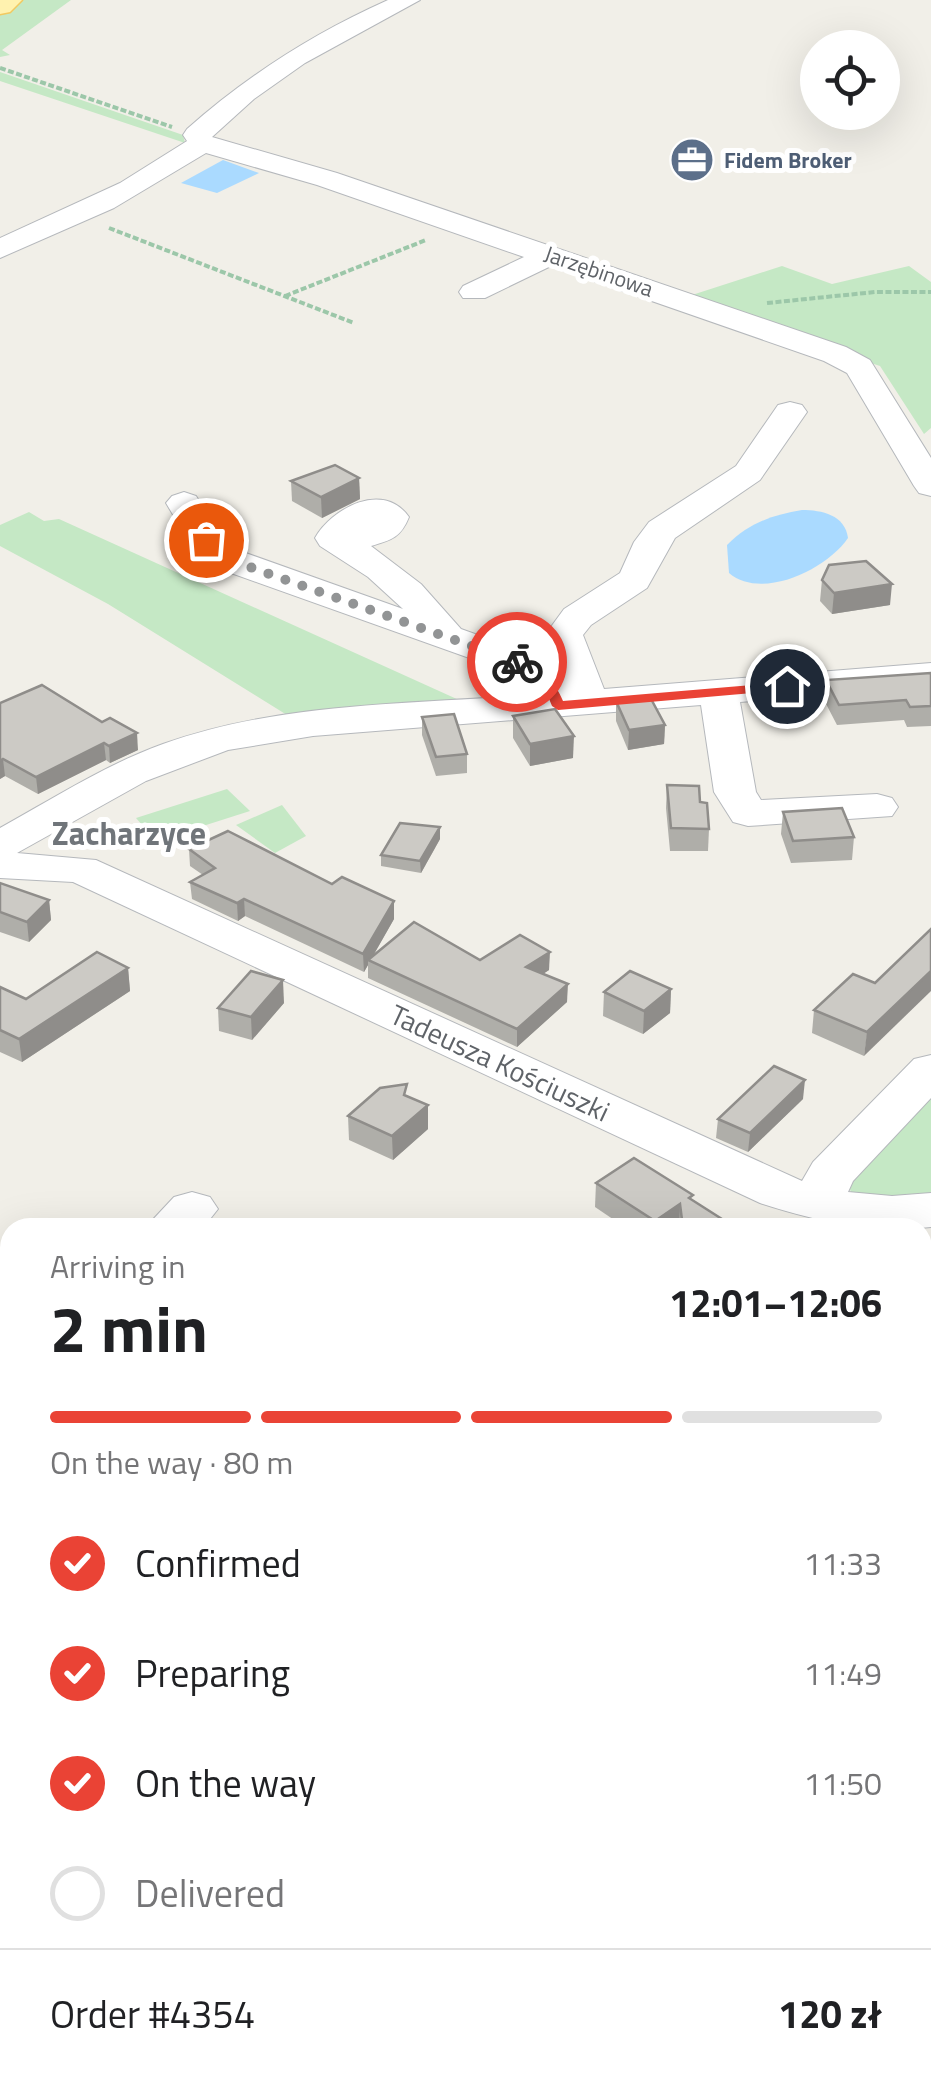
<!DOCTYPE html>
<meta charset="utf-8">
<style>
:root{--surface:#fff;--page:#f2f2f2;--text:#202124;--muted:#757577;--line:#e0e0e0;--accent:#ea4335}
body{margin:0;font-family:"Titillium Web",sans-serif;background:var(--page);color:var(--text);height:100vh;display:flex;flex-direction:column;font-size:38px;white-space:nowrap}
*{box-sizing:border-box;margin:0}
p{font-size:32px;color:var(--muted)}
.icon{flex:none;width:55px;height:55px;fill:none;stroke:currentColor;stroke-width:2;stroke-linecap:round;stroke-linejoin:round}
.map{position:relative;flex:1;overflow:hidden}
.drawer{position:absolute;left:0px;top:1218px;width:932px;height:882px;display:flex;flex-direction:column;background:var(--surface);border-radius:30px 30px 0 0;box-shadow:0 10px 40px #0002}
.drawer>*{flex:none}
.tools{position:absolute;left:800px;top:30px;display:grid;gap:20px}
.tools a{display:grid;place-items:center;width:100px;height:100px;border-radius:50%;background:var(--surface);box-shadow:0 10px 40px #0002;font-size:50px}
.pin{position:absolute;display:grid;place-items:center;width:85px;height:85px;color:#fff;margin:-42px;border:5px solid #fff;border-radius:50%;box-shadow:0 2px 10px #0007}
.courier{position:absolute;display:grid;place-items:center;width:100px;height:100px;margin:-50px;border:8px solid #ea4335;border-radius:50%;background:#fff;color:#222;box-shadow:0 2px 12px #0007}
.summary em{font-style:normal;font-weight:700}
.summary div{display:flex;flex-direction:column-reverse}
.summary{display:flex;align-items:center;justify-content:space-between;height:170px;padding:0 50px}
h1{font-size:65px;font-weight:700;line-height:75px}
.bar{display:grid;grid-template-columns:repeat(4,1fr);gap:15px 10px;align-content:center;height:120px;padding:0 50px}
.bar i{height:12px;border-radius:8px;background:var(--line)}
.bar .active{background:var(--accent)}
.bar p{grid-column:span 4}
.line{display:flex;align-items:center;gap:25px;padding:0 50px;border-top:2px solid var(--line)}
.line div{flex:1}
ol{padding:0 50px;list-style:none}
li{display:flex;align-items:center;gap:30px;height:110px}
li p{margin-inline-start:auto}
li .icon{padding:10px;border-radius:50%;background:var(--accent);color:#fff;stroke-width:4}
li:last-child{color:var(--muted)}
li i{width:55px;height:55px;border:5px solid var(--line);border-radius:50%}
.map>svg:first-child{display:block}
.green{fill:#c5e8c5}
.water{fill:#aadaff}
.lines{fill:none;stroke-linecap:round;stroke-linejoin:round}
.minor-casing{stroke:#b5b8bc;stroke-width:2}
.major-casing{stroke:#f2c960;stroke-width:3}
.path-far1{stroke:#9cc7a9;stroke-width:4;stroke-dasharray:6 2.5;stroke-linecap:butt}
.path{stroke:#9cc7a9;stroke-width:6;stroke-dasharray:10 5;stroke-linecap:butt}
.minor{fill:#fff;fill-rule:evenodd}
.major{fill:#fff2af;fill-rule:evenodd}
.wall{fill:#afaea9}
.shaded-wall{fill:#8f8d8a}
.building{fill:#cccac5;stroke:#8f8d8a;stroke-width:2.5}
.route{fill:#ea4335}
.done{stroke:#929495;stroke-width:10;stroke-dasharray:0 18}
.labels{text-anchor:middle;stroke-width:10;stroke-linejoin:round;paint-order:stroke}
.far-service-label{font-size:22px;font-weight:bold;fill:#4e5e75;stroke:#fff;text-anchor:start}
.far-street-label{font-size:22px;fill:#5f6368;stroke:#fff}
.street-label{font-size:28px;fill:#5f6368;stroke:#fff}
.quarter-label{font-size:32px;font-weight:bold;fill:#70757a;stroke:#fff}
</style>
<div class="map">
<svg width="931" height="2099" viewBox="0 0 931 2099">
<rect width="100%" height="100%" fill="#f1efe8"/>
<g class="green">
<polygon points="20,0 71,0 2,50 10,55 0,57 0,14"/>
<polygon points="0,72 183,135 185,143 0,81"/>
<polygon points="782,266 832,284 909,266 931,282 931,428 924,434 880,366 730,317 692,295"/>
<polygon points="29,512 44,521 59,519 459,700 287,715 108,604 0,546 0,525"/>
<polygon points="227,789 250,811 156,841 136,818"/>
<polygon points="282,805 306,836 275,853 236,825"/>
<polygon points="931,1088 931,1193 894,1199 851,1193 847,1176"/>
</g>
<g class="water">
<polygon points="223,160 259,173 217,193 181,183"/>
<path d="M802 510C822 510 845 515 848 538 827 569 762 601 729 573L727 545C749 523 772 515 802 510Z"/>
</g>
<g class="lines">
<defs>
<g id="minor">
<path d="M388 0H420L305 63 254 99 212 137 337 173 846 347 870 360 931 458V496L919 493 914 486 847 373 824 361 551 266 485 298H463L459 292 463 286 524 257 317 185 206 153 114 208 0 258V238L120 183 187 141 183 135 187 129C248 75 314 33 388 0Z"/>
<path d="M790 402 802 405 807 412 760 480 675 538 647 588 591 625 583 635 604 689 931 663V687L740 702 756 792 761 800 877 794 892 798 898 807 892 816 748 826 733 822 714 792 701 705 313 736 228 750 146 781 17 853 96 860 802 1181 813 1162 914 1059 931 1055V1098L853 1181 848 1192 892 1196 931 1193V1227C872 1234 816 1221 760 1203L73 882 0 878V828C54 798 105 765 163 744 280 702 412 704 534 695L532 688 503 670 217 568 193 548 166 503 172 496 184 492 196 496 220 533 243 552 403 609 368 577 320 546 315 538C331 509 383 480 409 517 401 537 392 540 371 546L421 584 461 629 531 654 557 670 545 635 564 609 620 573 634 542 649 522 736 466 778 405Z"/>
<polygon points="192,1192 210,1197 218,1209 203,1228 145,1228 174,1197"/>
<polygon points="10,1553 10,1602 0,1605 0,1556"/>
<polygon points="10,1876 10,1938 0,1942 0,1880"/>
<polygon points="785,2090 862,2090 866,2099 789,2099"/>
</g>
<polygon id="major" points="0,0 22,0 10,12 0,14"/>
</defs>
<use href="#minor" class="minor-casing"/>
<use href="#major" class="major-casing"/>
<g class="path-far1">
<polyline points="0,68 172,127"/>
<polyline points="109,228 354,323"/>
<polyline points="285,296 426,240"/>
<polyline points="767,303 875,292 931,292"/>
</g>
<polyline class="path" points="922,1284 931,1290"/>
<use href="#minor" class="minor"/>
<use href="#major" class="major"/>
</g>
<g class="wall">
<polygon points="359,478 360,499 322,518 292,501 291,481"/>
<polygon points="822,580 890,605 832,614 820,601"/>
<polygon points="931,673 931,726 907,727 904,720 837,725 824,700 826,680"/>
<polygon points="616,701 665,725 664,744 628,750 616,721"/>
<polygon points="0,703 138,750 110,763 106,760 38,794 5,776 0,779"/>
<polygon points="513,716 573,758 530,766 513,738"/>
<polygon points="422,717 467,754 467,773 436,776 422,735"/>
<polygon points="667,785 700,802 709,829 708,851 670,851 666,808"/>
<polygon points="783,812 854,837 852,860 791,863 781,834"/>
<polygon points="440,839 421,873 381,866 381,855"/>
<polygon points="189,849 394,919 373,956 480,960 549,970 543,974 567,1002 517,1047 368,978 368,965 364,972 245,916 238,921 192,899 190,882 203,875 190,866"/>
<polygon points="0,883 49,900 51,920 29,942 0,932"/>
<polygon points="128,968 130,991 22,1062 0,1052 0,987 26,999"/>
<polygon points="875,983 864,1056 812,1033 814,1010"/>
<polygon points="671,989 670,1013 643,1034 603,1016 604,992"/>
<polygon points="284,1003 252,1040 219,1031 218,1008"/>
<polygon points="408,1096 428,1129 393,1160 349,1140 348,1116"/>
<polygon points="803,1099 748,1152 716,1138 718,1119"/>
<polygon points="596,1183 693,1201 736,1228 626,1228 595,1207"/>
</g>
<g class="shaded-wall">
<polygon points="359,478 360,499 322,518 321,497"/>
<polygon points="892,584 890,605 832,614 834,593"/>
<polygon points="665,725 664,744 628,750 629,730"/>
<polygon points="137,733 138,750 110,763 109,746"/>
<polygon points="574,736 573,758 530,766 530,744"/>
<polygon points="104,743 106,760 38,794 36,777"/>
<polygon points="3,759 5,776 0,779 0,761"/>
<polygon points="440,827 440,839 421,873 420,861"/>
<polygon points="244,899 245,916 238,921 237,903"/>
<polygon points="49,900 51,920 29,942 27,922"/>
<polygon points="394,901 394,919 370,961 368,960 368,965 364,972 363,954"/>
<polygon points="550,952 549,970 526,985 526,967"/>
<polygon points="128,968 130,991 22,1062 19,1039"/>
<polygon points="931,971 931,991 864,1056 867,1032"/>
<polygon points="283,980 284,1003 252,1040 251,1017"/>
<polygon points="568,984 567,1002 517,1047 517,1029"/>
<polygon points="671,989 670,1013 643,1034 644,1011"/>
<polygon points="805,1080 803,1099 748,1152 750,1133"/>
<polygon points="428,1105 428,1129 393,1160 392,1136"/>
<polygon points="680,1204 679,1228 654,1228 655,1221"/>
</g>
<g class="building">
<polygon points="335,465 359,478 321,497 291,481"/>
<polygon points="866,561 892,584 834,593 822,580 829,565"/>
<polygon points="931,673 931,706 910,707 906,700 839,705 826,680"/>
<polygon points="42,685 102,722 110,718 137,733 109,746 104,743 36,777 3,759 0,761 0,703"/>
<polygon points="650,697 665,725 629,730 616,701"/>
<polygon points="555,709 574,736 530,744 513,716"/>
<polygon points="454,714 467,754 436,757 422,717"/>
<polygon points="667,785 699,786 700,802 707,803 709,829 671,828"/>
<polygon points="842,808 854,837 793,841 783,812"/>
<polygon points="400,823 440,827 420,861 381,855"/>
<polygon points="228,831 332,884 342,877 394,901 363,954 244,899 237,903 190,882 215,868 189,849"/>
<polygon points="0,884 0,883 49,900 27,922 0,912"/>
<polygon points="414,922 480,960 520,935 550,952 526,967 568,984 517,1029 368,960"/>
<polygon points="931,929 931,971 867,1032 814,1010 853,974 875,983"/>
<polygon points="97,952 128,968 19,1039 0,1030 0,987 26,999"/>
<polygon points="251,971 283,980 251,1017 218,1008"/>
<polygon points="630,971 671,989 644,1011 604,992"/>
<polygon points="774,1066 805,1080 750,1133 718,1119"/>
<polygon points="407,1084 404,1095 428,1105 392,1136 348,1116 380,1088"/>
<polygon points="634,1158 693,1195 689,1198 736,1228 683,1228 680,1204 655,1221 596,1183"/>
</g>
<path class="route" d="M512 659C536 658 555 681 563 701L787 682 794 686 787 690 558 710 552 706 543 684 512 664Z"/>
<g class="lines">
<polyline class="done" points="206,540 230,560 517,662"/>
</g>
<defs>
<symbol id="office-disc" viewBox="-11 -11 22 22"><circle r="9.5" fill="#5c6f8a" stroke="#fff"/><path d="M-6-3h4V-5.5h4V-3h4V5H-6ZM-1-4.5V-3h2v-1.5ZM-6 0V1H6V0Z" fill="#fff"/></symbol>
</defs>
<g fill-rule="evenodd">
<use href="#office-disc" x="667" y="135" width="50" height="50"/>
</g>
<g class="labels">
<g class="far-service-label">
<text x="724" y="168">Fidem Broker</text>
</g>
<g class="far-street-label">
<text transform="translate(599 271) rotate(19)" y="8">Jarzębinowa</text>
</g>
<g class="street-label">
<text transform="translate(500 1063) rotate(25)" y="10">Tadeusza Kościuszki</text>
</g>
<g class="quarter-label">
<text x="129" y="845">Zacharzyce</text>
</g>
</g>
</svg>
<div class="tools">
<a><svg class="icon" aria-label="locate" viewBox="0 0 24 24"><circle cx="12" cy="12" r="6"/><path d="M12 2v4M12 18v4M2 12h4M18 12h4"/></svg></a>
</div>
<div class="pin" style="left:206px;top:540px;background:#ea580c"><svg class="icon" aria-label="bag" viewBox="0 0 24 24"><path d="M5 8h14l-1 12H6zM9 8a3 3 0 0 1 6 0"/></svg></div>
<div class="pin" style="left:787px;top:686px;background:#1f2937"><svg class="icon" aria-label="home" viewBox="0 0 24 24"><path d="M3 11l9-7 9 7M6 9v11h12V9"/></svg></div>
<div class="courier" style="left:517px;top:662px"><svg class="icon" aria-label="bike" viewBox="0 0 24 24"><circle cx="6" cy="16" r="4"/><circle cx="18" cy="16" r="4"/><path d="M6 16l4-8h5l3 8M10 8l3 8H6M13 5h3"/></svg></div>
<section class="drawer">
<div class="summary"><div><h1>2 min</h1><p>Arriving in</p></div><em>12:01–12:06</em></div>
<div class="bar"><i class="active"></i><i class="active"></i><i class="active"></i><i></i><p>On the way · 80 m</p></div>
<ol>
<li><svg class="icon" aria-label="check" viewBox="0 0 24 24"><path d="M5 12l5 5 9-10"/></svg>Confirmed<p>11:33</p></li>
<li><svg class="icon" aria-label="check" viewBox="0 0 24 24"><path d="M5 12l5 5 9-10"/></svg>Preparing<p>11:49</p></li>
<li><svg class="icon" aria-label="check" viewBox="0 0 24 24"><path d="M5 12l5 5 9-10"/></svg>On the way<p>11:50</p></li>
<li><i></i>Delivered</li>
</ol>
<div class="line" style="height:130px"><div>Order #4354</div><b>120 zł</b></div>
</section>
</div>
